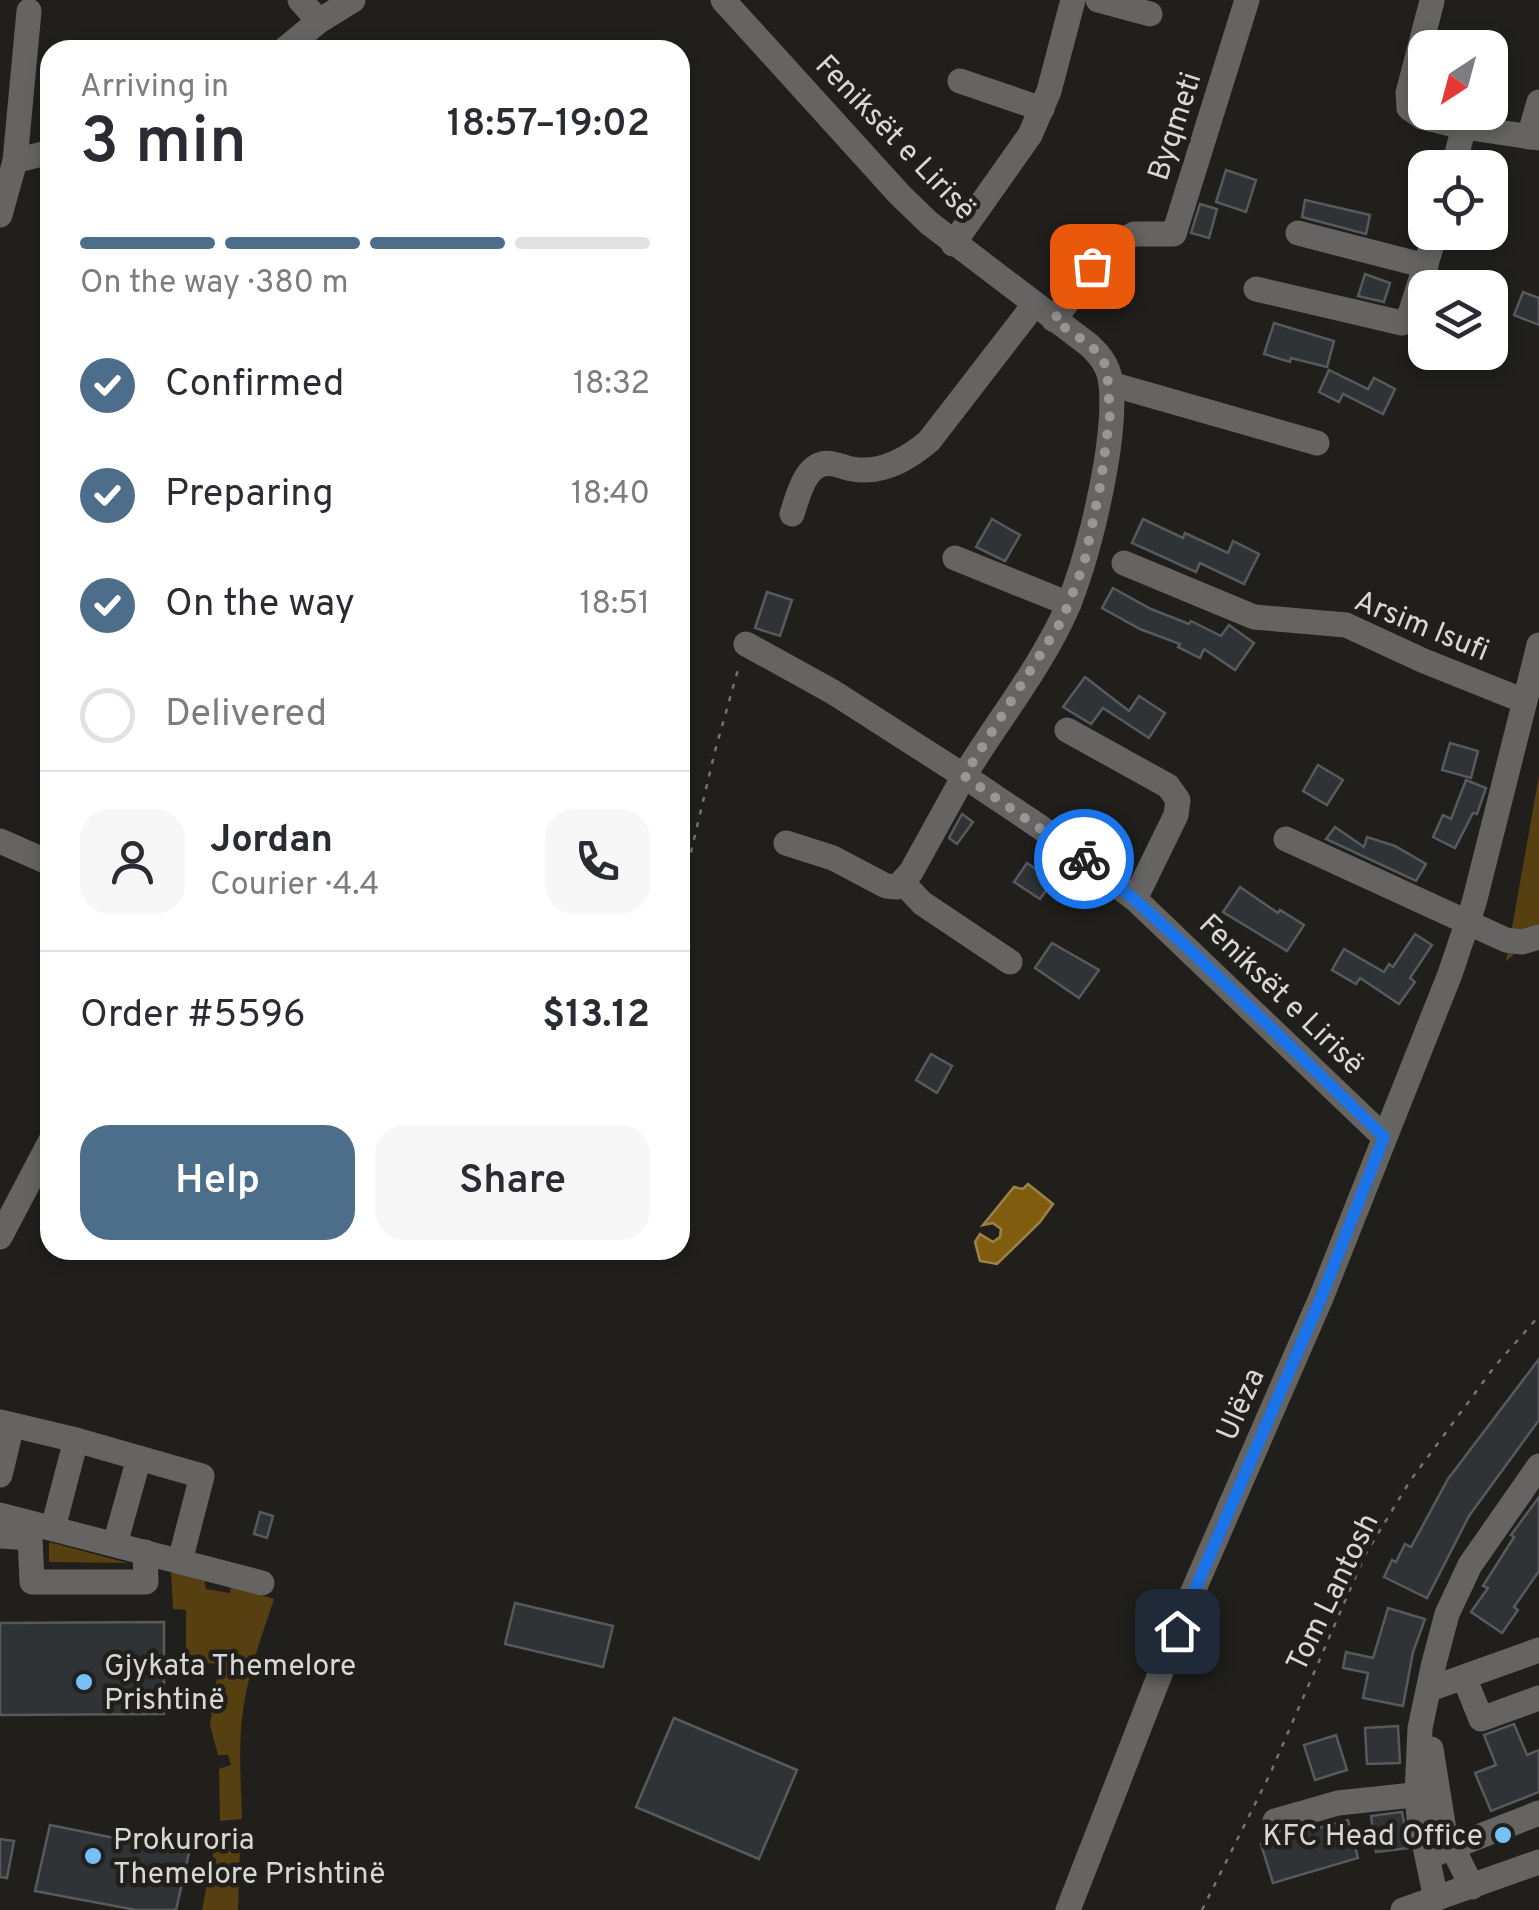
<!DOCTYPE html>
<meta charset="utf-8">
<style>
:root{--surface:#fff;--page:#f7f7f7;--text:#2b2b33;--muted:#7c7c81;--line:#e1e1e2;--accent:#4c6e8b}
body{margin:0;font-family:Overpass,sans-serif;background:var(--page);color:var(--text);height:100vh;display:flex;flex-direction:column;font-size:38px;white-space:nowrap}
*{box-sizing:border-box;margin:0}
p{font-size:32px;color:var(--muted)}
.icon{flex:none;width:55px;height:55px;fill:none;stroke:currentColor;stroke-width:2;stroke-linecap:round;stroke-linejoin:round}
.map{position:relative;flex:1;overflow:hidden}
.sheet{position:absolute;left:40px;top:40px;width:650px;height:1220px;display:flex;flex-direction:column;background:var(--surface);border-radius:30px;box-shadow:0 5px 15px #0003}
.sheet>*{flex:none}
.needle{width:65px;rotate:216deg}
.controls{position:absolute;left:1408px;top:30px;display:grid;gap:20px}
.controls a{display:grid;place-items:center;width:100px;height:100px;border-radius:20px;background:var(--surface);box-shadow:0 5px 15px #0003;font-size:50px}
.pin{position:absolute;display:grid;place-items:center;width:85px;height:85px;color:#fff;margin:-42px;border-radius:20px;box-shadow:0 5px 15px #0006}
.courier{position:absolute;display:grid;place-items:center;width:100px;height:100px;margin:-50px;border:8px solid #1a73e8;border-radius:50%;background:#fff;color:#222;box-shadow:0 2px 12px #0007}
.summary em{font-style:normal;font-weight:600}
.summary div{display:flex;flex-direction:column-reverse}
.summary{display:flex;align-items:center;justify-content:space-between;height:170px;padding:0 40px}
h1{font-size:65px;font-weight:600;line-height:75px}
.bar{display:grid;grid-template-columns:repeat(4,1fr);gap:15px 10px;align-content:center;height:120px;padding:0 40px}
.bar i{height:12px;border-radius:8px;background:var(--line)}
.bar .selected{background:var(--accent)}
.bar p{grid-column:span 4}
.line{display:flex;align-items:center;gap:25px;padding:0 40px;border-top:2px solid var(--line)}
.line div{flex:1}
.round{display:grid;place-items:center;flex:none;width:105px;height:105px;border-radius:30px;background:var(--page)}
ol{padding:0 40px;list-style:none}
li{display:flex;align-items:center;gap:30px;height:110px}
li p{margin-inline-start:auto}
li .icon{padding:10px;border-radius:50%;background:var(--accent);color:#fff;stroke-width:4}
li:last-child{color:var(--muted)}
li i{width:55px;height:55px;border:5px solid var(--line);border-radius:50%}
.cta{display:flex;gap:20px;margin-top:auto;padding:20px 40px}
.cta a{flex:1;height:115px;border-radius:30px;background:var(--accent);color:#fff;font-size:40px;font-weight:600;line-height:115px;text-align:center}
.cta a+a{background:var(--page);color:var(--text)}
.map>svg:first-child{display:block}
.green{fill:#563f10}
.water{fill:#805d0e;stroke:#9b824a;stroke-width:2.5}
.building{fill:#303336;stroke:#565a5d;stroke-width:2.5}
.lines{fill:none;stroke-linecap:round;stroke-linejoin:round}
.path{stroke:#757370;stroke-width:2.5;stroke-dasharray:5 8;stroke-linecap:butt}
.minor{stroke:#656462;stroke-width:25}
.done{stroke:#999794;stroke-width:10;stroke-dasharray:0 18}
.route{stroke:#1a73e8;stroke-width:12}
.poi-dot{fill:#75c0f6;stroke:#211f1b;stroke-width:4}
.labels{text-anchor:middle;stroke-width:9;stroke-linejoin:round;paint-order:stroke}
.street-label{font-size:30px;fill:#d9d7d5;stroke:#211f1b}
.poi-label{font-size:30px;fill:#d9d7d5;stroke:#211f1b;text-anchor:start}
</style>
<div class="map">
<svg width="1539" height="1910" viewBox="0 0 1539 1910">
<rect width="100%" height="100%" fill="#211f1b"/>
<g class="green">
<polygon points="1539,776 1539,934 1506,961"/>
<polygon points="49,1542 128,1563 49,1562"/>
<path d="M171 1571 204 1579 206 1589 230 1593 231 1586 274 1599C262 1635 248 1673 243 1711 238 1746 241 1783 242 1819L220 1821 219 1769 231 1765 228 1755H218L210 1725 219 1664 186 1662V1610L173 1609Z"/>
<polygon points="215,1843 240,1844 238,1910 202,1910"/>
</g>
<polygon class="water" points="1028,1184 1053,1204 1040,1222 997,1264 980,1261 975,1242 980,1234 993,1242 1000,1237 1001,1229 993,1223 983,1225 1014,1187 1023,1189"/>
<g class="building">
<polygon points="1226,170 1256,180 1246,212 1216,202"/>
<polygon points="1305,200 1370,215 1366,234 1302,217"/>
<polygon points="1200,204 1217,209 1209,238 1191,233"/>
<polygon points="1365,274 1390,283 1384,302 1358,296"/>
<polygon points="1523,292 1539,298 1539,325 1514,315"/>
<polygon points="1274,323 1334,341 1327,367 1291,358 1290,362 1264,354"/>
<polygon points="1329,370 1368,389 1374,378 1395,389 1383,414 1343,394 1339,402 1319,392"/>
<polygon points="992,519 1020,535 1005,561 976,547"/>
<polygon points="1143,519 1183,538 1185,533 1228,553 1233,541 1259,554 1244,584 1200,563 1196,572 1132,543"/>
<polygon points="1113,588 1151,609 1189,624 1191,621 1221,636 1229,625 1254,643 1235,670 1204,649 1200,658 1178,647 1180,644 1140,629 1102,608"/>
<polygon points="767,592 792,600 780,636 755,628"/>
<polygon points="1085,677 1129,711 1139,696 1165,713 1149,738 1103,708 1091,724 1063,707"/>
<polygon points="1450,743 1478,751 1471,778 1442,770"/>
<polygon points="1318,765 1343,780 1327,805 1303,791"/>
<polygon points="1466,780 1486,788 1477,814 1473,813 1455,848 1433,837 1443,815 1451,819"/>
<polygon points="962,814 973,822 957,844 949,838"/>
<polygon points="1335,827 1364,847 1367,837 1395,846 1426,864 1416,881 1326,839"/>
<polygon points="1027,863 1053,881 1040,899 1014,882"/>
<polygon points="1240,887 1278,913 1280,910 1304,925 1287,951 1223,912"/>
<polygon points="1415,934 1432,945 1410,978 1415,982 1399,1004 1360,978 1356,984 1332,970 1344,949 1384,972 1389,964 1393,967"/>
<polygon points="1052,943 1099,970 1079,998 1035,968"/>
<polygon points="931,1054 952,1066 937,1093 916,1080"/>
<polygon points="1539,1359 1539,1420 1469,1516 1427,1598 1384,1577 1392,1560 1396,1562 1405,1544 1411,1547 1448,1479"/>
<polygon points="1539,1497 1539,1571 1514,1607 1518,1610 1502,1633 1471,1612 1488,1588 1483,1586 1514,1537 1511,1535"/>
<polygon points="260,1512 273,1516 267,1538 254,1534"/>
<polygon points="515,1603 613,1626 603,1667 505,1644"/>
<polygon points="1388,1608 1425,1619 1413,1652 1403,1706 1363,1698 1368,1673 1343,1668 1346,1652 1373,1658"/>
<polygon points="164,1622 164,1714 0,1715 0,1623"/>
<polygon points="674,1718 797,1770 759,1859 636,1807"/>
<polygon points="1514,1724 1527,1755 1539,1750 1539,1792 1491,1811 1475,1773 1496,1765 1484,1735"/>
<polygon points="1398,1726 1400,1763 1367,1764 1365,1728"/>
<polygon points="1336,1735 1347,1770 1315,1780 1304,1745"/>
<polygon points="1402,1812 1409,1848 1376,1852 1371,1816"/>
<polygon points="1348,1820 1358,1858 1273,1883 1261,1844"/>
<polygon points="50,1825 189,1853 176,1910 136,1910 35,1891"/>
<polygon points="0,1839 14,1841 7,1878 0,1877"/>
</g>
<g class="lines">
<g class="path">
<polyline points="680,876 691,852 715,751 739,666"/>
<polyline points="1202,1910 1270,1774 1365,1555 1410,1481 1495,1366 1539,1316"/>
</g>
<g class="minor">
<polyline points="300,0 319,21"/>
<path d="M723 0 900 195 929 223 1089 345C1101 356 1109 367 1111 384 1117 441 1087 570 1061 621 1034 676 995 725 964 776L1040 827 1135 899 1384 1137"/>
<polyline points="1098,0 1150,14"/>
<polyline points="1432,1 1408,93 1409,108 1422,117 1464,127"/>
<polyline points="284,50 319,21 353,0"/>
<polyline points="960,81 1042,109"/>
<polyline points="1529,137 1539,102"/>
<polyline points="15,161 29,11"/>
<polyline points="1453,168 1464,127 1539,138"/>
<polyline points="0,215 15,161 50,152"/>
<polyline points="1298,233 1426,266"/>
<polyline points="953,244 1030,135 1049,91 1073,0"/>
<polyline points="1256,289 1402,323 1410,314 1436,232"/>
<polyline points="1054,320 1107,248 1134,234 1174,234 1247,0"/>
<polyline points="1111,384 1317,443"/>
<path d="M792 514C798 496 806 458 833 464 844 466 852 471 864 470 889 470 910 457 929 441L1034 305"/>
<polyline points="955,558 1069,604"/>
<polyline points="1124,563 1254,617 1346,625 1424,661 1524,701"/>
<polyline points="746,644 833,692 964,776 911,872 897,887 886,886 833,858 786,843"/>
<polyline points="1067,730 1168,786 1178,800 1176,815 1135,899"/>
<polyline points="1286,839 1506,940 1522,942 1539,937"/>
<polyline points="0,841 50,863"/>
<polyline points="903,883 922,903 1010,962"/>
<polyline points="0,1237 50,1142"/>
<polyline points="0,1422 76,1440 202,1476 180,1561"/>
<polyline points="0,1475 12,1425"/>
<polyline points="0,1515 262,1583"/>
<polyline points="53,1528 76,1440"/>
<polyline points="0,1536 30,1538 32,1582 146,1582 145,1552"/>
<polyline points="115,1544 139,1458"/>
<polyline points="1464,1677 1481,1719 1539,1698"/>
<polyline points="1430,1689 1539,1650"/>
<polyline points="1431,1749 1444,1830 1472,1887"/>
<polyline points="1275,1821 1338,1803 1432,1793"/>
<polyline points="1437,1853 1539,1813"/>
<polyline points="1436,1899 1419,1818 1417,1795 1420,1728 1433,1667 1447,1614 1470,1565 1539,1466"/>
<polyline points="1068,1910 1187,1605 1321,1298 1450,974 1474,903 1539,645"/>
<polyline points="1403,1910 1539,1862"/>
</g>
</g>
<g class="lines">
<polyline class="done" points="1084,859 964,776 1062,620 1084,564 1100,487 1110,415 1107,370 1102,357 1090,345 1054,320 1092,266"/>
<polyline class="route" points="1084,859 1134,899 1190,950 1384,1137 1321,1298 1177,1631"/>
</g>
<g class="poi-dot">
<circle cx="84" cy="1682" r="10"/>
<circle cx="1503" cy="1835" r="10"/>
<circle cx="93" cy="1856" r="10"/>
</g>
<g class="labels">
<g class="street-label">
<text transform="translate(1174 126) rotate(-72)" y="10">Byqmeti</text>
<text transform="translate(896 137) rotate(46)" y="10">Feniksët e Lirisë</text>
<text transform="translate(1422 625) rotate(22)" y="10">Arsim Isufi</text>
<text transform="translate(1282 994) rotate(44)" y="10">Feniksët e Lirisë</text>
<text transform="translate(1240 1404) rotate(-66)" y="10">Ulëza</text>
<text transform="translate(1332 1592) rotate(-64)" y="10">Tom Lantosh</text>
</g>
<g class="poi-label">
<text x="104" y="1675">Gjykata Themelore<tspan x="104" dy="34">Prishtinë</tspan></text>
<text x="1483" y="1845" text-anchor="end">KFC Head Office</text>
<text x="113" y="1849">Prokuroria<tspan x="113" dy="34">Themelore Prishtinë</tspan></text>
</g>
</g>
</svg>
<div class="controls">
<a><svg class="needle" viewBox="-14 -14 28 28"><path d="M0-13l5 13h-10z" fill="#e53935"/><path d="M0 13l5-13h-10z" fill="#7c7c81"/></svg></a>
<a><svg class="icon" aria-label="locate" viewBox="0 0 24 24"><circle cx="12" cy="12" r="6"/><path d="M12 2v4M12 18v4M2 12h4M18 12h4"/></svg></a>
<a><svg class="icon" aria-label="layers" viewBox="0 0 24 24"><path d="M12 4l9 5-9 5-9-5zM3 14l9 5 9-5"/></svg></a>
</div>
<div class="pin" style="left:1092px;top:266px;background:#ea580c"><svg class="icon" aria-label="bag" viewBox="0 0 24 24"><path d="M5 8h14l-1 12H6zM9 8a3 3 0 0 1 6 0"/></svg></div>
<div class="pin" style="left:1177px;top:1631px;background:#1f2937"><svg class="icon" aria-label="home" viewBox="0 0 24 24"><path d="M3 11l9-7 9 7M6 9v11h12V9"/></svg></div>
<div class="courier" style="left:1084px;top:859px"><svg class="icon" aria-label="bike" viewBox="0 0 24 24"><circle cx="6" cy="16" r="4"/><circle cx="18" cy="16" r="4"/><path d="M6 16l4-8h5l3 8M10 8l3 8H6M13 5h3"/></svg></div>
<section class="sheet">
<div class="summary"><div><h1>3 min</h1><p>Arriving in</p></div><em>18:57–19:02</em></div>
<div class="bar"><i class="selected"></i><i class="selected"></i><i class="selected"></i><i></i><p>On the way · 380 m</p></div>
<ol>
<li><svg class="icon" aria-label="check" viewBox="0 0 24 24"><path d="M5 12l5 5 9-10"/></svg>Confirmed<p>18:32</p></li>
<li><svg class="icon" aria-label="check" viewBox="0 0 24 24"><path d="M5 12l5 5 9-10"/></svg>Preparing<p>18:40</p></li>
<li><svg class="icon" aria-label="check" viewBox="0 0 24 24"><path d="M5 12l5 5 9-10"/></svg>On the way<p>18:51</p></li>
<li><i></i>Delivered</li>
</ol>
<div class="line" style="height:180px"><a class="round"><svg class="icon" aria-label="person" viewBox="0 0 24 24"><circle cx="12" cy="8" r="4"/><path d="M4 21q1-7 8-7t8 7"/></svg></a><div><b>Jordan</b><p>Courier · 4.4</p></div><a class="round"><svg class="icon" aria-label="phone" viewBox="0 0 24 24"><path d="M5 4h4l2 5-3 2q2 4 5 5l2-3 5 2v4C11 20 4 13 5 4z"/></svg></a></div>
<div class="line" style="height:130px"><div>Order #5596</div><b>$13.12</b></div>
<div class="cta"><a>Help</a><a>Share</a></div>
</section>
</div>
